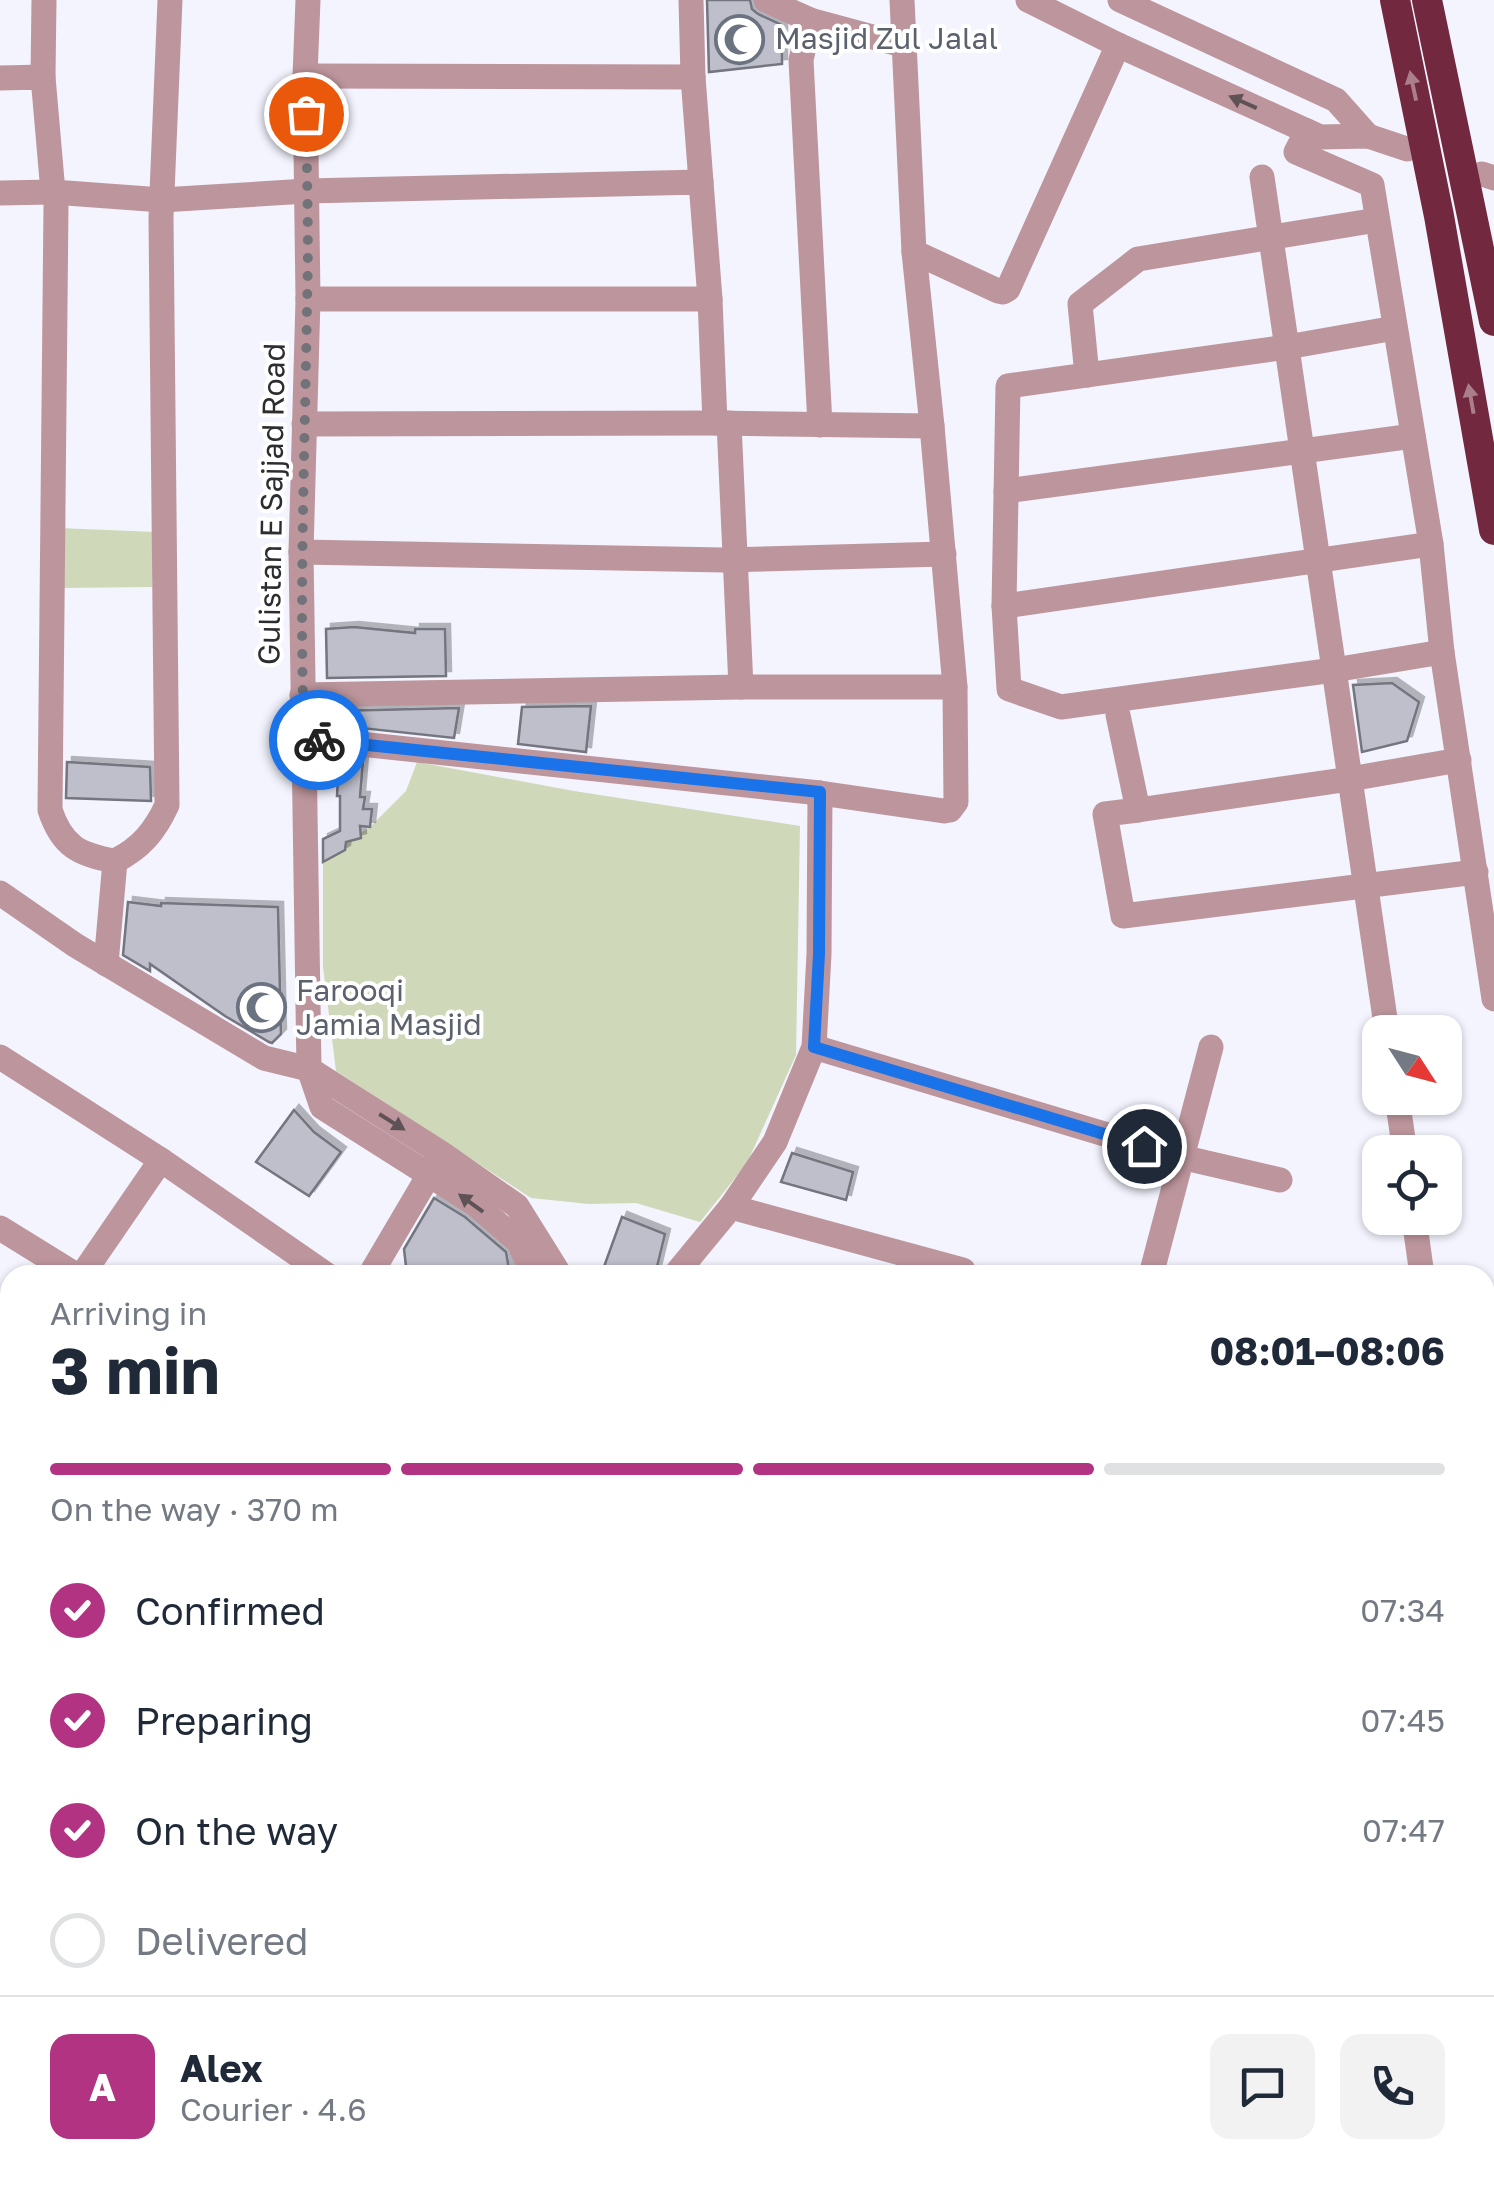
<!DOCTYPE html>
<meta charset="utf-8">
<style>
:root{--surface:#fff;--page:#f2f2f3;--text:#1f2937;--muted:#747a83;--line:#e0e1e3;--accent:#b13381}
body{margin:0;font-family:"Golos Text",sans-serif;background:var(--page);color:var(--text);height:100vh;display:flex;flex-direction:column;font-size:38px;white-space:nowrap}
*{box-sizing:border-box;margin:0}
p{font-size:32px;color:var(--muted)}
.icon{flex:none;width:55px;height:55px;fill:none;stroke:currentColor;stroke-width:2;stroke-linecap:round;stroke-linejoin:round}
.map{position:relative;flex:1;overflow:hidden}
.sheet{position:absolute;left:0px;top:1265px;width:1495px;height:930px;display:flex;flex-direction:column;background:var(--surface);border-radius:30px 30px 0 0;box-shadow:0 2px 8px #0004}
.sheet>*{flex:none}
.needle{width:65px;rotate:126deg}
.tools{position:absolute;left:1362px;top:1015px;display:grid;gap:20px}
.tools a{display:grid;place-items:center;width:100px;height:100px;border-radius:20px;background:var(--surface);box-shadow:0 2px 8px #0004;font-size:50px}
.pin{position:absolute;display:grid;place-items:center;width:85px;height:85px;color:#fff;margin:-42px;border:5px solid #fff;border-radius:50%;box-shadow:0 2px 10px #0007}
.courier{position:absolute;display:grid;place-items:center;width:100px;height:100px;margin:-50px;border:8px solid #1a73e8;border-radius:50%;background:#fff;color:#222;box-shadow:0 2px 12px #0007}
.headline em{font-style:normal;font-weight:700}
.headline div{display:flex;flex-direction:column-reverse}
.headline{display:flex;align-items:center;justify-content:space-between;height:170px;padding:0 50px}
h1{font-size:65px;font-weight:700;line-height:75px}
.bar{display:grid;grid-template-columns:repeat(4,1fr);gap:15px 10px;align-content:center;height:120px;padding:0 50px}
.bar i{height:12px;border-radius:8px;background:var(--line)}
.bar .on{background:var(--accent)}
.bar p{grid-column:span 4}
.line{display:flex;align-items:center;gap:25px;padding:0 50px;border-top:2px solid var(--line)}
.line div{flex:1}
.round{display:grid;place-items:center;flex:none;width:105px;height:105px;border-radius:20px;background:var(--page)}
ol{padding:0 50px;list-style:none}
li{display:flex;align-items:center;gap:30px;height:110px}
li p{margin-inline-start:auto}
li .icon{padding:10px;border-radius:50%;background:var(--accent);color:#fff;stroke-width:4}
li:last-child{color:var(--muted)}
li i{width:55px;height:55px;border:5px solid var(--line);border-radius:50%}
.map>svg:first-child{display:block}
.green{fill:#cfd8b8}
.building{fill:#bebfcb;stroke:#73747f;stroke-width:2.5;filter:url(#shadow)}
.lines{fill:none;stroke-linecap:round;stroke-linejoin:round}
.minor{stroke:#bd969d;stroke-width:25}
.major{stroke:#874656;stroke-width:25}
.highway{stroke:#72283e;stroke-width:30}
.oneway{fill:#aa7e8b}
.oneway2{fill:#5f5257}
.done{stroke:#727379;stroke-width:10;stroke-dasharray:0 18}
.route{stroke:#1a73e8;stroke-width:12}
.labels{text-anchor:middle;stroke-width:8;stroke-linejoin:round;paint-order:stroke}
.worship-label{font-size:30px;fill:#5b616d;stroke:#fff;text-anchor:start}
.street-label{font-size:30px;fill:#2c2d31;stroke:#fff}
</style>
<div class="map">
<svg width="1494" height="2195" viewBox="0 0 1494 2195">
<defs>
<filter id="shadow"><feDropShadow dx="5" dy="-5" stdDeviation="0" flood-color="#0004"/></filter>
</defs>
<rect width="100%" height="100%" fill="#f3f4fe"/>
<g class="green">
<polygon points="59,528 155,532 152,587 60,588"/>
<polygon points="417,762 574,791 800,826 796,1055 747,1163 700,1222 636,1203 589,1204 531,1198 336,1071 323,967 323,856 370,827 406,791"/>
<polygon points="1494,1557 1494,1641 1485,1643 1485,1568"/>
</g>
<g class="building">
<polygon points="707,0 750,0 752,9 758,14 782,25 782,64 709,72"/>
<polygon points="354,627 415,633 415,629 445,629 446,676 327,678 326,629"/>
<polygon points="1392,683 1419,702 1407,741 1362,752 1353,685"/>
<polygon points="591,706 586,752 518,744 522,707"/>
<polygon points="459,708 454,738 333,725 333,711"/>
<polygon points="339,758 363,761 360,797 365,797 363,809 372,809 370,827 360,826 361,838 346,842 345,850 323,862 323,839 340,831 340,796 337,796"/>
<polygon points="67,762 150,767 151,801 66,798"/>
<polygon points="128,902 161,906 161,903 278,907 281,1034 272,1043 269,1042 225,1016 150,964 150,971 123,955"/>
<polygon points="294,1110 314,1132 341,1152 309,1196 256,1162"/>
<polygon points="792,1153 853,1172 846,1200 781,1182"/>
<polygon points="434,1198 465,1217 506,1252 510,1275 407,1275 404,1249"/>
<polygon points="622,1217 665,1234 655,1275 601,1275"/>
</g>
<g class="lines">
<g class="minor">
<polyline points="308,0 305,76 308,299 301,552 309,1069 322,1107 475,1204 519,1242 533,1275"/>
<polyline points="691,0 693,77 701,182"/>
<polyline points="766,0 810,20 906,46"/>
<polyline points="1028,0 1118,45 1320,137 1368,136 1407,149"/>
<polyline points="1120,0 1336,100 1368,136"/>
<polyline points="810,20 801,60 820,425"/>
<polyline points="305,76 693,77"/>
<polyline points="43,77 44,0"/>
<polyline points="0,78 43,77 53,192"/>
<polyline points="1307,131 1296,152 1372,185 1431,544 1442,652 1494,999"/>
<polyline points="1482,174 1494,178"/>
<polyline points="1262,177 1387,1032"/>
<polyline points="0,193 53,192 162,200 307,191 701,182 710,299 715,423 932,426 914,252 902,0"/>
<path d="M56 204 50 810C62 846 79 855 115 861L106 964"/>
<polyline points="914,252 998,291 1003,292 1008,289 1118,45"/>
<polyline points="308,299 710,299"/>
<polyline points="1395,328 1287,347 1008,386 1004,606 1009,689 1061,707 1334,670 1442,652"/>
<polyline points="1087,375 1080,304 1138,259 1377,220"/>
<polyline points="729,423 741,687"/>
<polyline points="304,424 715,423"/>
<polyline points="932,426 955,687"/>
<polyline points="1006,491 1413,436"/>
<polyline points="301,552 724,560 944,554"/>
<polyline points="1004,606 1431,544"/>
<polyline points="302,695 741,687 955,687 956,802 950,810 944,811 820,793 304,738"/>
<polyline points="1118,715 1138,810 1105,814 1123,916 1476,872"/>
<polyline points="1138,810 1350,779 1459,760"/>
<path d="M115 861C141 848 155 831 167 805L161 217 170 0"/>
<polyline points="0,893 75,945 264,1058 309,1069 441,1153 517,1206 560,1275"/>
<polyline points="814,1047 1181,1157 1280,1180"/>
<polyline points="0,1057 161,1160 327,1275"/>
<polyline points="1397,1098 1405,1152"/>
<polyline points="731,1207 963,1270"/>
<polyline points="1414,1218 1422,1275"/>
<polyline points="0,1228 76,1275"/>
<polyline points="82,1275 161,1160"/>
<polyline points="370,1275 436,1163"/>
<polyline points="675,1275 731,1207 775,1142 814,1047 819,954 820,793"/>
<polyline points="1151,1275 1211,1047"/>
<polyline points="1485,1330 1494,1329"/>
<polyline points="0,1408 10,1420"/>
<polyline points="1485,1482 1494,1457"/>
</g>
<g class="major">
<polyline points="148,2195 148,2185"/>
<polyline points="181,2195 181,2185"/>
</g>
<g class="highway">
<polyline points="1395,0 1439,216 1494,530"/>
<polyline points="1427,0 1494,321"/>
<polyline points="1485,1533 1494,1520"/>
<polyline points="1485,1666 1494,1666"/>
<polyline points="1485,1693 1494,1692"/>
<polyline points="0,1831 10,1830"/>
<polyline points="0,1855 10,1853"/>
</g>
</g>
<defs><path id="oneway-solid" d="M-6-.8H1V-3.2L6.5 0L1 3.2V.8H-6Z" transform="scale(2.5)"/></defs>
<g class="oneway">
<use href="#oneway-solid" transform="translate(1413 86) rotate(-102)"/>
<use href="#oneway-solid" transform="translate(1471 399) rotate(-100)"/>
</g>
<g class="oneway2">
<use href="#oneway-solid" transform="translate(1243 102) rotate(-156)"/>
<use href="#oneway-solid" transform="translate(392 1122) rotate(32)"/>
<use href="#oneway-solid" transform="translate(471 1203) rotate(-144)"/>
</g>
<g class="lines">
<path class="done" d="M306 114C307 178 309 241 307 304 305 449 299 593 304 738L319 740"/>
<polyline class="route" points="319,740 820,792 819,954 814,1047 1144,1146"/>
</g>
<defs>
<symbol id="mosque-ring" viewBox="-11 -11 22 22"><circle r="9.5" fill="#fff" stroke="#6b7280" stroke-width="1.5"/><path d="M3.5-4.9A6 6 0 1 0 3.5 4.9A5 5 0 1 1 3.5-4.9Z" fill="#6b7280"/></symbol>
</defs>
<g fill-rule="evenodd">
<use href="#mosque-ring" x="712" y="12" width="55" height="55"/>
<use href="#mosque-ring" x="234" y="980" width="55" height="55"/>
</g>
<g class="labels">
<g class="worship-label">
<text x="775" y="49">Masjid Zul Jalal</text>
<text x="296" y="1001">Farooqi<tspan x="296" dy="34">Jamia Masjid</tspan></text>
</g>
<g class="street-label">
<text transform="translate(272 504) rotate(-89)" y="10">Gulistan E Sajjad Road</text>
</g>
</g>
</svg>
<div class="tools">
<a><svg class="needle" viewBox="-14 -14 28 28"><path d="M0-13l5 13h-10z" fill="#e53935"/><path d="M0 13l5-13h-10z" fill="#747a83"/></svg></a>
<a><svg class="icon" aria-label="locate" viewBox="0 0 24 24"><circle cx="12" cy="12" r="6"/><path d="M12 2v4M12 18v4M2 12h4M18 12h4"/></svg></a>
</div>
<div class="pin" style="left:306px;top:114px;background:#ea580c"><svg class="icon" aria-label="bag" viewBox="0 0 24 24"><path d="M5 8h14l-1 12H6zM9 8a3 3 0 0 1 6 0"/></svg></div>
<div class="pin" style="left:1144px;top:1146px;background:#1f2937"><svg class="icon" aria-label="home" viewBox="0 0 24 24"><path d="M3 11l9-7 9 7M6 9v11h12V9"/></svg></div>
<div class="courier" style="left:319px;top:740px"><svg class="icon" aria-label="bike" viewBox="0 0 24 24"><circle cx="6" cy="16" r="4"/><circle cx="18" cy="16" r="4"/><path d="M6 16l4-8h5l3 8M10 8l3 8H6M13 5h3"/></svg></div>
<section class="sheet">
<div class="headline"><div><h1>3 min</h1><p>Arriving in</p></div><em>08:01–08:06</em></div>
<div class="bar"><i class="on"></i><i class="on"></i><i class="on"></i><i></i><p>On the way · 370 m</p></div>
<ol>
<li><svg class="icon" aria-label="check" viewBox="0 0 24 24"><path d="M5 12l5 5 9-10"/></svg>Confirmed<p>07:34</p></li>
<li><svg class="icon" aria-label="check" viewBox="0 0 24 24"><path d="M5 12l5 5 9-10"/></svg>Preparing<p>07:45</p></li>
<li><svg class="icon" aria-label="check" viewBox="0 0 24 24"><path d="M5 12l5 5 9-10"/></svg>On the way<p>07:47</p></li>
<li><i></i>Delivered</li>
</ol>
<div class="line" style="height:180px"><b class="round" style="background:var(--accent);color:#fff">A</b><div><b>Alex</b><p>Courier · 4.6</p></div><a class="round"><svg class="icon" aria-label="chat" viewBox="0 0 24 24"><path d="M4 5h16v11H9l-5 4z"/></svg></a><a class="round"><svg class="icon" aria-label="phone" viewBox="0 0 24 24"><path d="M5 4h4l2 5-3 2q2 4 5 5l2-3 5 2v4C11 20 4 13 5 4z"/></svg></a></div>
</section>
</div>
